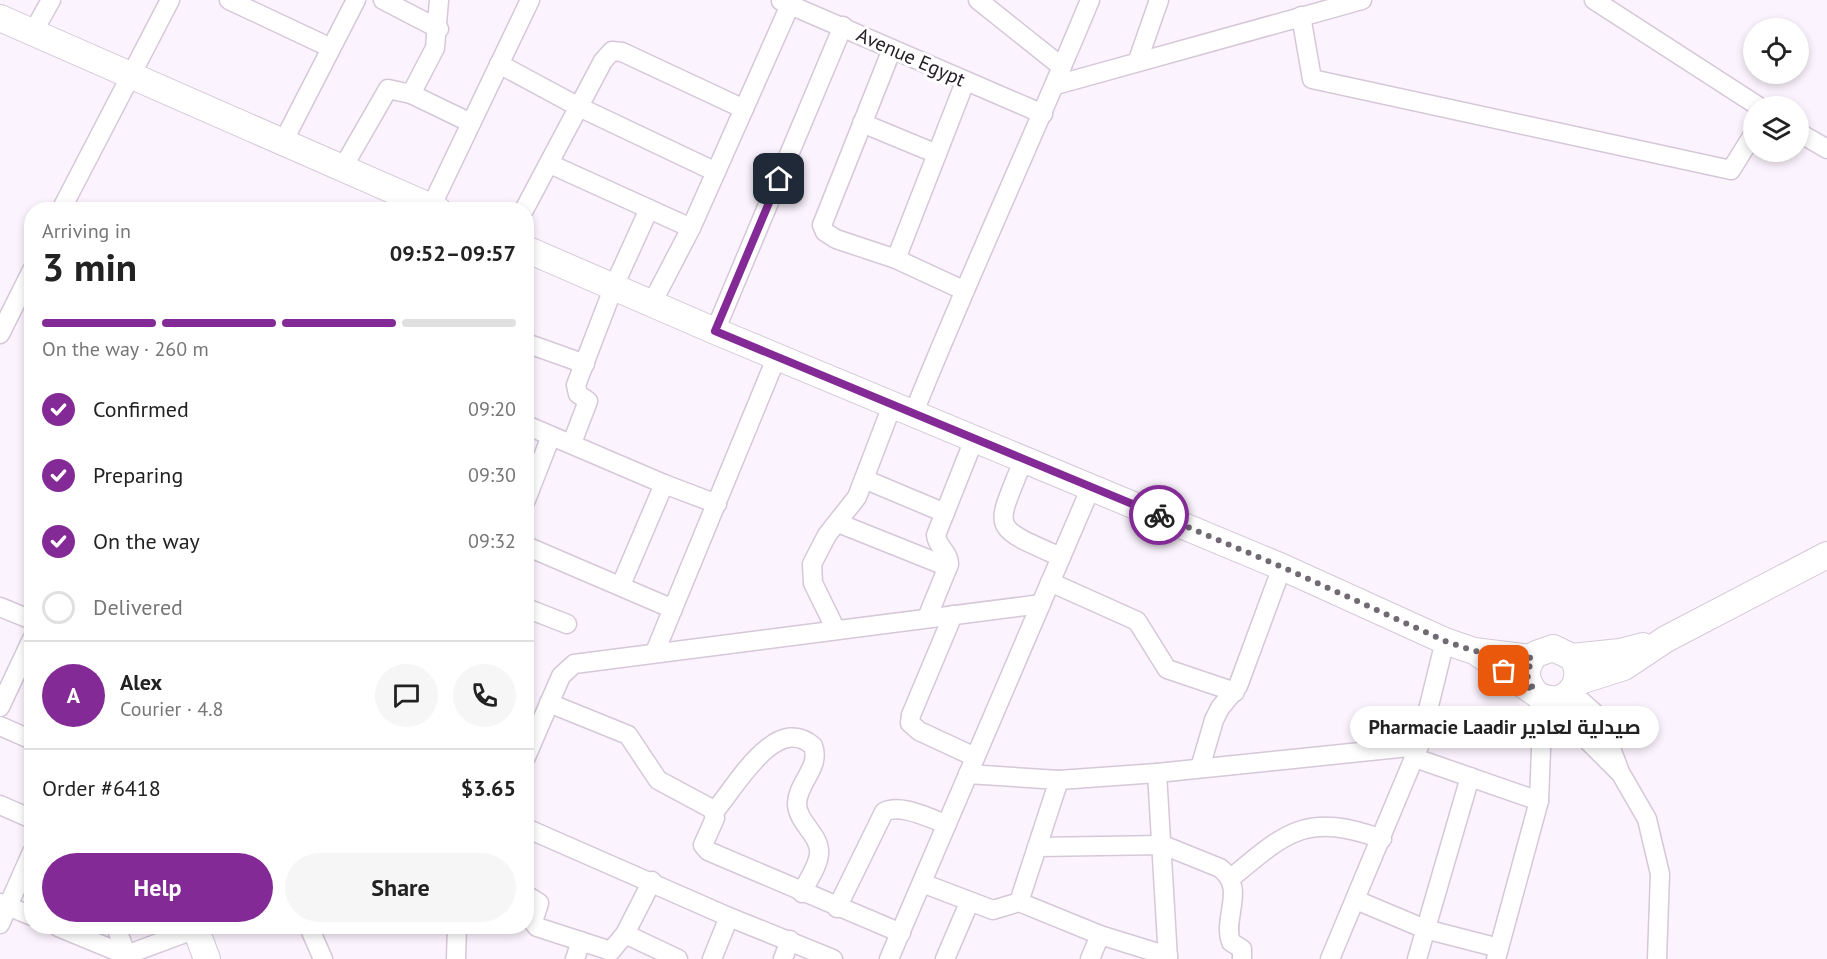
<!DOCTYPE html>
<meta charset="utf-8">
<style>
:root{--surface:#fff;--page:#f6f6f6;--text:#222;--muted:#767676;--line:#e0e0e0;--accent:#842a97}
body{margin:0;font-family:"PT Sans",Cairo,sans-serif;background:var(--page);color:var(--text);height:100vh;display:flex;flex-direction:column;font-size:22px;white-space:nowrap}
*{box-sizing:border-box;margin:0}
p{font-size:20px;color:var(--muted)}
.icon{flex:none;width:33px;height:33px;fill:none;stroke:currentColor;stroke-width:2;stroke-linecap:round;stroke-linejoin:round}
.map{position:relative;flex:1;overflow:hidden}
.details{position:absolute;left:24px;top:202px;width:510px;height:732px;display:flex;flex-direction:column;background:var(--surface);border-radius:24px;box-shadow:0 3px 9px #0003}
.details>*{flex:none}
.tools{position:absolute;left:1743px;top:18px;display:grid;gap:12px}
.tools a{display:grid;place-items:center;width:66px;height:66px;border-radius:50%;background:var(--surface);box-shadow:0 3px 9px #0003;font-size:30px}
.pin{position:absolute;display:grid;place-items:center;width:51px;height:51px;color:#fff;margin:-26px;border-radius:12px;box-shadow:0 3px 9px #0006}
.courier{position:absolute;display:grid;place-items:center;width:60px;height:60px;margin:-30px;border:4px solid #842a97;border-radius:50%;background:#fff;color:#222;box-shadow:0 2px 8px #0007}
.bubble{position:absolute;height:42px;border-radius:21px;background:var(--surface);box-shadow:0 3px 9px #0003;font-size:20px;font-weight:700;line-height:42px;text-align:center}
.head em{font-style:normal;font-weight:700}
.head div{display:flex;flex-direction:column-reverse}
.head{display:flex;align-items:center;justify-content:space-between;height:102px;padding:0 18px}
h1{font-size:39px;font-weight:700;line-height:45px}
.bar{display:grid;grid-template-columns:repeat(4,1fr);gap:9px 6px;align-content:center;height:72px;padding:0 18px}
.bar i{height:8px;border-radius:4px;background:var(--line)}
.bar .selected{background:var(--accent)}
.bar p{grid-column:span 4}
.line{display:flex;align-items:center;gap:15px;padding:0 18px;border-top:2px solid var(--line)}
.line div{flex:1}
.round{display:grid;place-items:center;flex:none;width:63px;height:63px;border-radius:32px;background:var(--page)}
ol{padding:0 18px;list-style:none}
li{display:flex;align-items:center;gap:18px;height:66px}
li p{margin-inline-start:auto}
li .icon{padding:6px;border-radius:50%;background:var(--accent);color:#fff;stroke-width:4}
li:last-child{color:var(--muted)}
li i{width:33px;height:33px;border:3px solid var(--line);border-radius:50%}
.action{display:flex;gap:12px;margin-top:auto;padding:12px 18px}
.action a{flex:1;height:69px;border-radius:36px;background:var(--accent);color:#fff;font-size:24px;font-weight:700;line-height:69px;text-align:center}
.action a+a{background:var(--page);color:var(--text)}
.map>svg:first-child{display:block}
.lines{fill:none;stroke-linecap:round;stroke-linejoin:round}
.street-casing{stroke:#d5c8d8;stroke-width:21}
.secondary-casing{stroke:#d5c8d8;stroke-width:28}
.street{stroke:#fff;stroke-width:18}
.secondary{stroke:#fff;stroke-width:26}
.done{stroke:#716a73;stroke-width:6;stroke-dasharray:0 10.8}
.route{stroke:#842a97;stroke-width:8}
.labels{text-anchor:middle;stroke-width:6;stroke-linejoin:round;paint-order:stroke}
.street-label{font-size:20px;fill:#272128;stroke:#fff}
</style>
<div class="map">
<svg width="1827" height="959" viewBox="0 0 1827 959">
<rect width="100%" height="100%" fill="#fbf3fd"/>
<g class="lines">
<defs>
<g id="street">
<polyline points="229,0 331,48"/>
<polyline points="383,0 439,29"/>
<polyline points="978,0 1062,67"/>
<polyline points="1594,0 1758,106"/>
<polyline points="781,1 1043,114"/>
<polyline points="1301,16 1312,79 1731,170 1754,133"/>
<polyline points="32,34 51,0"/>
<polyline points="892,49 822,225 825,232 836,239 896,259 963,290"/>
<polyline points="1138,60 1159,0"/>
<polyline points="499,64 579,107 716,172"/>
<polyline points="1056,85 1362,0"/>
<polyline points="411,94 435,48 439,0"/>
<polyline points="862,123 937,154"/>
<polyline points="1798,132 1827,149"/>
<polyline points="282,144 356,0"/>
<polyline points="550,164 691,228"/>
<polyline points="342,169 388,89 411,94 471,123"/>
<polyline points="431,207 530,0"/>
<polyline points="61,210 170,0"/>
<polyline points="524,210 603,61 612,51 622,52 744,109"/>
<polyline points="896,259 965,82"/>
<polyline points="652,303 691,228 790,5"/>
<polyline points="715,331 843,26"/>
<polyline points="0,334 32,270"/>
<polyline points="526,343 585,364"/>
<path d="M914 412C970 273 1033 138 1090 0"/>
<polyline points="526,425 664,484 717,504"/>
<polyline points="572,443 588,401 578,394 576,385 614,286 649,209"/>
<path d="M1024 458C996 530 987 525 1061 557"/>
<polyline points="864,479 945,513"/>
<polyline points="526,500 551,436"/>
<polyline points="838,523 948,567"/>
<polyline points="526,546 673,609"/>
<polyline points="1050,582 1137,621 1167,669 1235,692"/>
<polyline points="621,585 664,484"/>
<polyline points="0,607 32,620"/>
<polyline points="526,608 567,624"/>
<polyline points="953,615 911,715 910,723 919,731 975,757"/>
<path d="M927 618 949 564C949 552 937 547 936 535L975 437"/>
<polyline points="836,630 813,583 812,564 827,535 857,497 893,403"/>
<polyline points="655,652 777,356"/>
<polyline points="1571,692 1599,717 1620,772"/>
<polyline points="1549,700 1576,722 1589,742 1621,774 1647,819 1660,874 1657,959"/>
<polyline points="549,703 628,735 658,780 712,809 715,818 703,845 708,851 901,933"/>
<polyline points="0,707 32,639"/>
<polyline points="0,726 32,740"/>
<polyline points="526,757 561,676 574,664 1041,604"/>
<polyline points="1415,758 1539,801"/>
<polyline points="1200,768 1214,720 1220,708 1238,686 1282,567"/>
<polyline points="1157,773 1168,959"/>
<polyline points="968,774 1059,780 1157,773 1419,746"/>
<polyline points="0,805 32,819"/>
<path d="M714 812C735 788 776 712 813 746 821 767 798 782 797 803 797 823 821 835 819 854 818 867 807 881 802 893"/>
<polyline points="526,828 729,917 833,959"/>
<path d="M1037 847 1163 845 1220 868C1247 888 1222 918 1231 942L1242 949V959"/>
<path d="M1230 879C1287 831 1307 812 1382 839"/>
<polyline points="922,883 993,910 1019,902 1059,780"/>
<polyline points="526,895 539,903 533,922 537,927 611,951 625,934 652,881"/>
<polyline points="1356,900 1425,929 1499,948"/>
<polyline points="1019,902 1100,935 1168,956"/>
<polyline points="0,903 32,916"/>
<path d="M837 908 884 812C901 803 930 819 947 824"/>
<polyline points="0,924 32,852"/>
<polyline points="58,927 126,955 196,929"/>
<polyline points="116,927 128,959"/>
<polyline points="309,927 323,959"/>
<polyline points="625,934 678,959"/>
<polyline points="456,959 457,927"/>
<polyline points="575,959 581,941"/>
<polyline points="712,959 729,917"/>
<polyline points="783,959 790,940"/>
<polyline points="889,959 1091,487"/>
<polyline points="945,959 969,903"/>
<polyline points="1090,959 1100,935"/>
<polyline points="1330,959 1419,746 1445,641"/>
<polyline points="1417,959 1470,777"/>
<polyline points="1496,959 1539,801 1543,698"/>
</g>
<g id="secondary">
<polyline points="0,18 438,210"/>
<polyline points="526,249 715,331 1282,567 1445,641 1474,651 1532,658"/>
<path d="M1479 654 1538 695C1565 710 1588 681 1572 657L1553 648 1536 654C1525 666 1524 678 1534 691"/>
<polyline points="1572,657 1620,652 1643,646"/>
<polyline points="1577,682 1624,667 1666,639 1827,555"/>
<polyline points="195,927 207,959"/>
</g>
</defs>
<use href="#street" class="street-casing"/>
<use href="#secondary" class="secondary-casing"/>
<use href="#street" class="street"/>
<use href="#secondary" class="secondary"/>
</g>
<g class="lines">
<polyline class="done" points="1159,515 1282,567 1445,641 1474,651 1532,658 1527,675 1534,691 1504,671"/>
<polyline class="route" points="779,179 715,331 1159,515"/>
</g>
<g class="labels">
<g class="street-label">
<text transform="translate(911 57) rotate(24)" y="7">Avenue Egypt</text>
</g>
</g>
</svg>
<div class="tools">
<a><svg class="icon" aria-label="locate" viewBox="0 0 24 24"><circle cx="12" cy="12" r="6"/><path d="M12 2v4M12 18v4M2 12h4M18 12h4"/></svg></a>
<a><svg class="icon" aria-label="layers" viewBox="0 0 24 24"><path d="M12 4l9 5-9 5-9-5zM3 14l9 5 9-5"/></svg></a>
</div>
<div class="pin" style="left:1504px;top:671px;background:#ea580c"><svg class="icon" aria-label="bag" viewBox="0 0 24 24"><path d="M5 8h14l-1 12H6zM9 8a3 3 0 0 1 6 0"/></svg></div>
<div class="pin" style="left:779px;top:179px;background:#1f2937"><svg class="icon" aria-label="home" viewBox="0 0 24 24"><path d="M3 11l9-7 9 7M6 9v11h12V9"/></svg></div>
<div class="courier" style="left:1159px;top:515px"><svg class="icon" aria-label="bike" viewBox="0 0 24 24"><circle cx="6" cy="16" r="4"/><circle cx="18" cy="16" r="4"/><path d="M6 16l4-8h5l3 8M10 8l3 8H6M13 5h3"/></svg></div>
<div class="bubble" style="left:1350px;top:706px;width:309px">Pharmacie Laadir صيدلية لعادير</div>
<section class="details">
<div class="head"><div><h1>3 min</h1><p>Arriving in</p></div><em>09:52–09:57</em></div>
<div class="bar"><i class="selected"></i><i class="selected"></i><i class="selected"></i><i></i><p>On the way · 260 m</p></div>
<ol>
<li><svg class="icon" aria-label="check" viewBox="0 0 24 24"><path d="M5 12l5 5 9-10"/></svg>Confirmed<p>09:20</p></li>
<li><svg class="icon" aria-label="check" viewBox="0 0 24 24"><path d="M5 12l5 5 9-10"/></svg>Preparing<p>09:30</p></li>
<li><svg class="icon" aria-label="check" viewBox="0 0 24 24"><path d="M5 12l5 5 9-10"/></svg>On the way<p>09:32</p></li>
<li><i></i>Delivered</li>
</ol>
<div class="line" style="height:108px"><b class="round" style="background:var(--accent);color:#fff">A</b><div><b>Alex</b><p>Courier · 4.8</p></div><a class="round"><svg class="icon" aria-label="chat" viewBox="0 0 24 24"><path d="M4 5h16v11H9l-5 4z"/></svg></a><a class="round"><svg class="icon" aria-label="phone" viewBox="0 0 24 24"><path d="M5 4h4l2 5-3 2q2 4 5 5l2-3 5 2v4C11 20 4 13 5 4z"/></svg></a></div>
<div class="line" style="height:78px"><div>Order #6418</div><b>$3.65</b></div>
<div class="action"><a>Help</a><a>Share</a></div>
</section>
</div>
